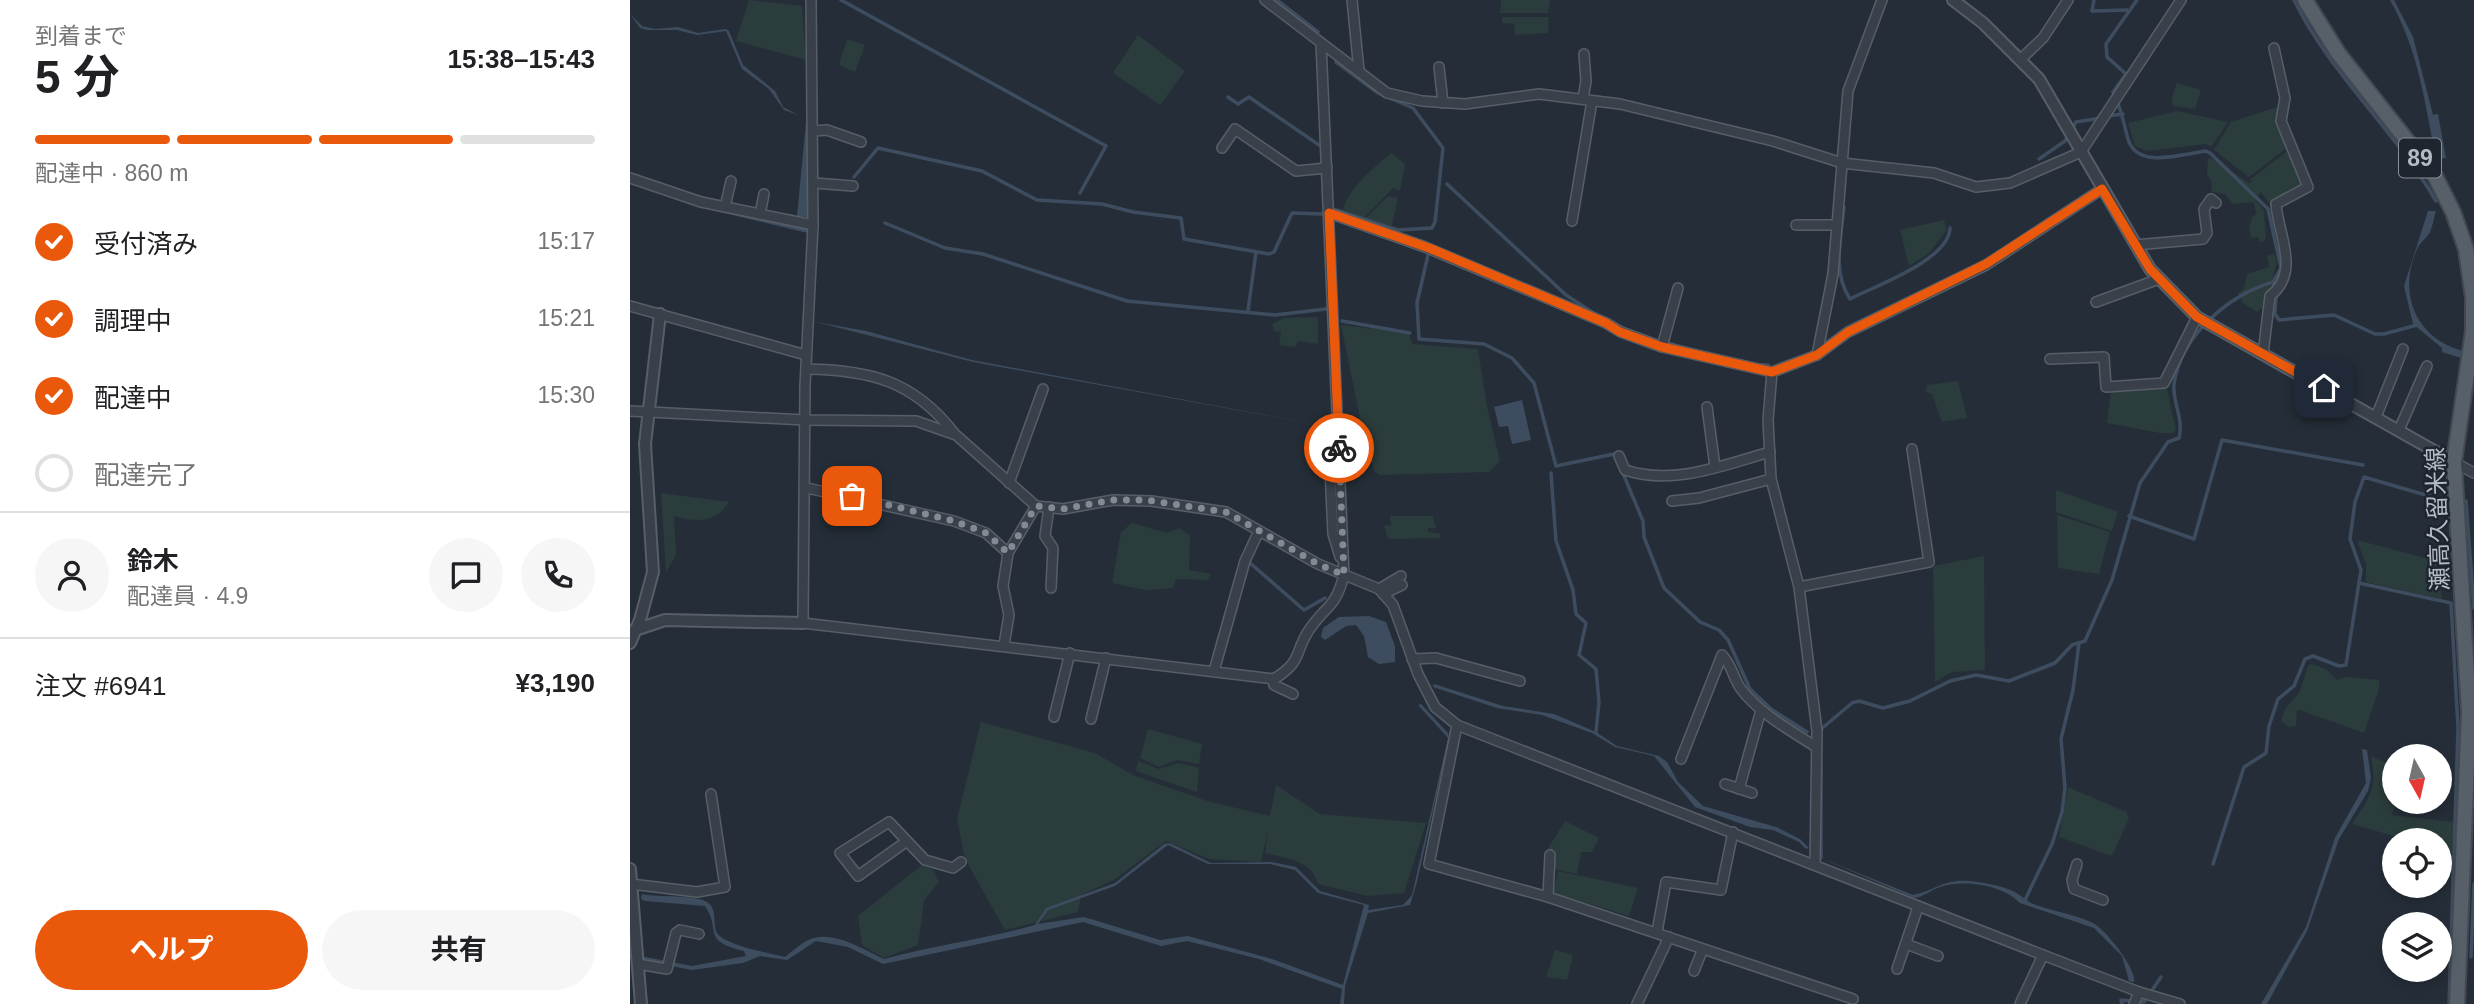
<!DOCTYPE html>
<html lang="ja">
<meta charset="utf-8">
<style>
:root{--surface:#fff;--page:#f6f6f6;--text:#202124;--muted:#757577;--line:#e0e0e0;--accent:#ea580c}
body{margin:0;font-family:Arial,"Noto Sans JP",sans-serif;background:var(--page);color:var(--text);height:100vh;display:flex;flex-direction:column;font-size:26px;white-space:nowrap}
*{box-sizing:border-box;margin:0}
p{font-size:23px;color:var(--muted)}
.icon{flex:none;width:38px;height:38px;fill:none;stroke:currentColor;stroke-width:2;stroke-linecap:round;stroke-linejoin:round}
.map{position:relative;flex:1;overflow:hidden}
.drawer{display:flex;flex-direction:column;background:var(--surface);width:630px}
.drawer>*{flex:none}
.needle{width:46px;rotate:172deg}
.fabs{position:absolute;left:1752px;top:744px;display:grid;gap:14px}
.fabs a{display:grid;place-items:center;width:70px;height:70px;border-radius:50%;background:var(--surface);box-shadow:0 4px 10px #0003;font-size:35px}
.pin{position:absolute;display:grid;place-items:center;width:60px;height:60px;color:#fff;margin:-30px;border-radius:14px;box-shadow:0 4px 10px #0006}
.courier{position:absolute;display:grid;place-items:center;width:70px;height:70px;margin:-35px;border:5px solid #ea580c;border-radius:50%;background:#fff;color:#222;box-shadow:0 2px 9px #0007}
.head em{font-style:normal;font-weight:700}
.head div{display:flex;flex-direction:column-reverse}
.head{display:flex;align-items:center;justify-content:space-between;height:119px;padding:0 35px}
h1{font-size:46px;font-weight:700;line-height:52px}
.bar{display:grid;grid-template-columns:repeat(4,1fr);gap:10px 7px;align-content:center;height:84px;padding:0 35px}
.bar i{height:9px;border-radius:5px;background:var(--line)}
.bar .selected{background:var(--accent)}
.bar p{grid-column:span 4}
.line{display:flex;align-items:center;gap:18px;padding:0 35px;border-top:2px solid var(--line)}
.line div{flex:1}
.round{display:grid;place-items:center;flex:none;width:74px;height:74px;border-radius:37px;background:var(--page)}
ol{padding:0 35px;list-style:none}
li{display:flex;align-items:center;gap:21px;height:77px}
li p{margin-inline-start:auto}
li .icon{padding:7px;border-radius:50%;background:var(--accent);color:#fff;stroke-width:4}
li:last-child{color:var(--muted)}
li i{width:38px;height:38px;border:4px solid var(--line);border-radius:50%}
.cta{display:flex;gap:14px;margin-top:auto;padding:14px 35px}
.cta a{flex:1;height:80px;border-radius:42px;background:var(--accent);color:#fff;font-size:28px;font-weight:700;line-height:80px;text-align:center}
.cta a+a{background:var(--page);color:var(--text)}
main{display:flex;flex:1;min-height:0}
.map>svg:first-child{display:block}
.green{fill:#2a3c3b}
.water{fill:#3d4d5f;fill-rule:evenodd}
.lines{fill:none;stroke-linecap:round;stroke-linejoin:round}
.stream{stroke:#3d4d5f;stroke-width:3.5}
.minor-casing{stroke:#575e67;stroke-width:12}
.tertiary-casing{stroke:#575e67;stroke-width:14}
.primary-casing{stroke:#424952;stroke-width:18}
.minor{stroke:#394049;stroke-width:9}
.tertiary{stroke:#394049;stroke-width:10}
.primary{stroke:#575f69;stroke-width:14}
.done{stroke:#828a94;stroke-width:7;stroke-dasharray:0 12.6}
.route{stroke:#ea580c;stroke-width:9}
.labels{text-anchor:middle;stroke-width:5;stroke-linejoin:round;paint-order:stroke}
.shield{fill:#1e252e;stroke:#878e98;stroke-width:2}
.shield-label{font-size:23px;font-weight:bold;fill:#b4bbc5}
.street-label{font-size:24px;fill:#b4bbc5;stroke:#1e252e}
</style>
<main>
<section class="drawer">
<div class="head"><div><h1>5 分</h1><p>到着まで</p></div><em>15:38–15:43</em></div>
<div class="bar"><i class="selected"></i><i class="selected"></i><i class="selected"></i><i></i><p>配達中 · 860 m</p></div>
<ol>
<li><svg class="icon" aria-label="check" viewBox="0 0 24 24"><path d="M5 12l5 5 9-10"/></svg>受付済み<p>15:17</p></li>
<li><svg class="icon" aria-label="check" viewBox="0 0 24 24"><path d="M5 12l5 5 9-10"/></svg>調理中<p>15:21</p></li>
<li><svg class="icon" aria-label="check" viewBox="0 0 24 24"><path d="M5 12l5 5 9-10"/></svg>配達中<p>15:30</p></li>
<li><i></i>配達完了</li>
</ol>
<div class="line" style="height:126px"><a class="round"><svg class="icon" aria-label="person" viewBox="0 0 24 24"><circle cx="12" cy="8" r="4"/><path d="M4 21q1-7 8-7t8 7"/></svg></a><div><b>鈴木</b><p>配達員 · 4.9</p></div><a class="round"><svg class="icon" aria-label="chat" viewBox="0 0 24 24"><path d="M4 5h16v11H9l-5 4z"/></svg></a><a class="round"><svg class="icon" aria-label="phone" viewBox="0 0 24 24"><path d="M5 4h4l2 5-3 2q2 4 5 5l2-3 5 2v4C11 20 4 13 5 4z"/></svg></a></div>
<div class="line" style="height:91px"><div>注文 #6941</div><b>¥3,190</b></div>
<div class="cta"><a>ヘルプ</a><a>共有</a></div>
</section>
<div class="map">
<svg width="1844" height="1004" viewBox="0 0 1844 1004">
<rect width="100%" height="100%" fill="#252e38"/>
<g class="green">
<polygon points="119,0 172,6 176,60 106,41"/>
<polygon points="871,0 920,0 918,13 870,13"/>
<polygon points="872,17 919,17 918,33 885,35 884,24 872,23"/>
<polygon points="508,35 555,71 530,105 483,73"/>
<polygon points="217,39 235,45 225,72 209,65"/>
<polygon points="1547,83 1571,90 1565,109 1543,106 1542,97"/>
<polygon points="1650,106 1649,120 1657,148 1619,177 1584,150 1601,122"/>
<polygon points="1547,111 1598,122 1581,147 1576,144 1517,151 1505,146 1498,123"/>
<polygon points="1659,150 1675,185 1639,203 1631,192 1624,199 1634,210 1636,240 1630,242 1628,237 1621,238 1619,227 1623,216 1626,214 1624,202 1602,204 1595,194 1582,192 1581,180 1577,175 1578,159 1581,158 1619,183 1623,181 1619,180"/>
<path d="M761 153 775 164 770 191 763 188 734 218 713 210C719 187 744 168 761 153Z"/>
<polygon points="758,196 768,198 762,226 736,218"/>
<polygon points="1314,220 1317,230 1299,253 1279,266 1270,230"/>
<polygon points="1644,254 1647,261 1636,304 1627,312 1613,303 1608,293 1614,289 1617,274 1639,267 1637,256"/>
<polygon points="688,317 688,344 668,341 665,347 649,345 651,332 644,331 642,324 654,318"/>
<polygon points="711,325 779,333 782,344 848,349 857,406 870,461 859,472 750,475 745,472 732,428"/>
<polygon points="1328,381 1337,418 1312,422 1302,394 1296,392 1297,385"/>
<polygon points="1537,389 1546,430 1543,433 1530,433 1477,423 1481,391"/>
<polygon points="1426,490 1488,512 1482,531 1426,512"/>
<path d="M31 493 99 502C86 524 64 522 44 516L46 555 36 572Z"/>
<polygon points="1427,515 1480,532 1469,574 1428,568"/>
<polygon points="760,516 803,516 806,528 798,528 798,532 811,534 809,538 758,539 754,526 761,525"/>
<polygon points="502,523 537,533 549,528 560,535 559,570 581,574 578,580 546,579 543,588 515,590 482,583 491,532"/>
<polygon points="1727,540 1806,561 1812,599 1736,582 1736,564"/>
<polygon points="1354,556 1355,670 1322,672 1305,682 1303,566"/>
<polygon points="1682,664 1696,669 1707,680 1716,677 1749,680 1749,689 1734,733 1667,709 1666,726 1658,727 1651,721 1655,709 1669,693 1678,666"/>
<path d="M351 722 465 753 503 775 577 801 640 816 646 785 690 814 796 823 774 893 738 896 688 884C682 860 656 858 635 853L638 831 631 862 579 859 536 841 484 880 451 895 448 912 375 930 335 859 327 819Z"/>
<polygon points="518,729 572,744 569,764 547,760 529,767 510,758"/>
<path d="M1741 756 1764 766 1766 802 1762 815 1823 822 1822 853 1810 850V840H1777L1722 824C1741 796 1747 790 1741 756Z"/>
<polygon points="508,761 529,769 549,763 569,768 567,792 506,771"/>
<polygon points="1438,787 1496,812 1499,818 1482,856 1429,837"/>
<polygon points="935,821 969,838 962,852 951,852 947,874 920,868 924,855 917,850"/>
<polygon points="292,865 303,870 309,882 294,900 288,945 254,958 232,945 228,916"/>
<polygon points="928,871 1008,888 999,916 923,893"/>
<polygon points="925,950 943,955 937,980 916,977"/>
</g>
<g class="water">
<path d="M1760 0H1764L1783 37 1803 115 1808 114 1816 158 1806 159C1795 104 1789 51 1760 0Z"/>
<polygon points="0,14 12,26 25,29 48,27 68,33 96,29 99,31 113,65 145,91 153,107 168,115 154,110 139,89 112,69 96,31 67,35 47,30 17,30 10,28"/>
<polygon points="176,122 179,122 177,172 180,179 177,217 167,216"/>
<path d="M1798 211H1806C1804 217 1803 225 1800 232 1797 238 1790 242 1787 249 1765 299 1791 346 1844 353V362L1812 352V348L1783 324 1774 286Z"/>
<polygon points="186,322 236,331 342,360 694,426 343,362"/>
<polygon points="892,400 901,440 882,444 878,426 869,427 864,407"/>
<polygon points="739,616 756,622 765,646 765,662 749,664 738,657 734,636 726,625 716,626 695,640 691,637 693,628 709,617"/>
<polygon points="804,684 873,706 924,714 966,732 987,746 1029,756 1037,762 1048,782 1073,806 1146,827 1170,839 1179,848 1176,849 1169,842 1143,830 1120,827 1065,807 1024,756 985,747 962,733 912,715 867,708 803,687"/>
<path d="M791 704 818 733 819 739 787 882 780 905 738 913 715 986 714 1004H710L712 989 629 959 557 941 531 946 453 922 253 964 218 947 186 941 157 960 130 956 113 963 62 970 0 958V954L62 966 116 956 114 951C70 940 92 931 75 906L15 901 11 899 12 894C29 898 64 894 77 902 88 909 82 923 87 933 96 946 140 953 155 957 163 951 174 940 184 938 207 932 234 950 254 959 304 945 355 939 405 925L416 908 485 883 534 844 540 843 581 863 642 862 666 867 690 891 739 905 738 910 773 905 782 895 818 738 788 705ZM538 845 578 864H640L665 870 688 893 734 905 713 985 642 959 558 936 530 940 454 917 408 924 418 910 485 886Z"/>
<polygon points="1732,749 1737,750 1741,778 1738,791 1709,839 1677,931 1637,1004 1631,1004 1676,927 1705,838 1736,783"/>
<path d="M1191 858 1283 895C1307 890 1312 879 1340 881 1354 883 1370 885 1383 891 1391 895 1397 902 1406 905 1425 912 1445 914 1463 923 1475 929 1507 969 1504 982L1499 981 1492 956 1464 928 1390 903C1373 885 1334 879 1310 887 1301 890 1294 897 1284 898Z"/>
</g>
<g class="lines">
<g class="stream">
<polyline points="211,0 476,146 450,193"/>
<polyline points="647,0 688,32"/>
<polyline points="1464,0 1462,11 1497,10"/>
<path d="M1507 0 1476 44 1477 57 1496 74 1483 92C1492 110 1493 121 1498 139 1507 170 1552 154 1576 151L1580 153 1638 209 1651 268 1643 282"/>
<path d="M1664 0C1700 74 1765 130 1806 201"/>
<polyline points="598,97 608,104 619,97 689,145"/>
<polyline points="1478,116 1493,114"/>
<polyline points="1409,159 1435,141 1446,122 1471,118"/>
<polyline points="224,177 248,148 352,171 407,200 472,204 503,212 551,218 554,239 639,254 644,252 662,213 692,214 706,210 768,230 802,228 805,222 813,148 783,108 748,93 706,62"/>
<polyline points="817,184 936,295 965,314"/>
<path d="M1214 207C1211 239 1202 272 1220 299 1245 286 1319 260 1320 228"/>
<polyline points="85,209 177,231"/>
<polyline points="255,223 315,248 353,254 497,301 645,315 696,309"/>
<polyline points="798,255 787,303 789,339 854,344 882,358 904,383 926,466 984,454 986,458"/>
<polyline points="1646,295 1645,314 1649,320 1704,315 1745,334 1754,334 1787,325"/>
<polyline points="618,311 626,252"/>
<polyline points="712,321 780,333"/>
<polyline points="1033,342 1063,350"/>
<polyline points="1128,365 1138,365"/>
<polyline points="992,471 1013,521 1014,537 1034,588 1070,622 1089,630 1098,640 1120,689 1141,709 1177,732"/>
<polyline points="921,473 926,541 943,590 946,614 956,623 949,655 966,669 969,702 966,732"/>
<polyline points="1836,501 1844,608"/>
<polyline points="1499,516 1564,539 1592,440 1733,465"/>
<polyline points="620,563 674,610 695,598"/>
<polyline points="1729,583 1821,603 1828,728 1819,1004"/>
<path d="M1190 730 1222 703 1229 701 1253 708 1280 701 1320 681 1346 675 1379 681 1425 663 1442 645 1455 641 1482 580 1510 483 1538 442 1549 438C1554 418 1542 402 1544 384 1551 335 1599 295 1643 282L1644 287"/>
<polyline points="1191,763 1191,858"/>
<polyline points="1583,864 1614,767 1636,753 1639,726 1648,699 1664,686 1675,659 1683,656 1709,666 1716,665 1731,570 1720,539 1725,502 1734,477 1816,501"/>
<polyline points="1395,900 1422,844 1432,812 1435,788 1431,739 1443,690 1449,643"/>
<polyline points="1841,957 1844,884"/>
<polyline points="1492,1004 1491,1000 1514,1002 1531,977"/>
</g>
<defs>
<g id="minor">
<path d="M181 0 183 225 175 386 173 623 644 679C673 661 664 653 679 630 696 605 705 609 714 575L691 43"/>
<polyline points="635,0 757,93 792,101 835,104 909,94 990,104 1143,141 1212,163 1304,173 1346,187 1380,183 1451,152 1551,0"/>
<polyline points="722,0 729,71"/>
<polyline points="1391,59 1413,38 1438,0"/>
<polyline points="809,67 813,103"/>
<polyline points="953,99 956,81 954,54"/>
<polyline points="184,131 197,130 231,142"/>
<polyline points="592,148 605,129 666,171 697,168"/>
<polyline points="0,178 71,202 183,225"/>
<polyline points="184,183 223,186"/>
<polyline points="95,207 101,181"/>
<polyline points="699,213 795,247 976,323 991,332 1032,347 1142,372 1187,355 1218,332 1356,265 1472,189"/>
<polyline points="130,214 134,194"/>
<polyline points="942,221 962,101"/>
<polyline points="1166,225 1207,225"/>
<polyline points="1505,245 1573,239 1577,233 1574,209 1581,199 1586,203"/>
<polyline points="1466,302 1529,279"/>
<polyline points="0,306 176,355"/>
<polyline points="1032,347 1048,288"/>
<path d="M1633 354 1640 296C1671 272 1648 234 1646 204L1678 187 1651 121 1655 98 1644 48"/>
<polyline points="1187,355 1203,274 1218,91 1252,0"/>
<polyline points="1420,359 1474,357 1476,387 1534,383 1567,317"/>
<path d="M176 369C239 370 283 380 324 433"/>
<polyline points="1142,372 1138,420 1141,479 1169,587 1187,731 1185,864"/>
<polyline points="1077,407 1085,467"/>
<polyline points="0,411 175,420 286,421 326,435 406,506 433,509 483,500 521,501 596,512 688,564 749,589 763,605 788,674 805,707 827,725 1413,955 1509,992 1550,1004"/>
<polyline points="1746,417 1773,349"/>
<polyline points="708,424 698,425 703,534 710,557"/>
<polyline points="1769,430 1797,366"/>
<path d="M989 456 995 470C1043 486 1094 465 1140 452"/>
<polyline points="1824,462 1844,473"/>
<polyline points="379,483 413,389"/>
<polyline points="177,488 324,521 356,533 378,553"/>
<polyline points="1042,501 1069,498 1141,479"/>
<polyline points="419,507 415,536 423,548 421,588"/>
<polyline points="1169,587 1299,562 1282,449"/>
<polyline points="749,589 771,576"/>
<polyline points="753,594 772,585"/>
<polyline points="374,645 379,615 373,586 378,553 406,506"/>
<polyline points="782,659 806,658 890,681"/>
<polyline points="584,671 615,561 629,531"/>
<polyline points="644,679 644,685 663,694"/>
<polyline points="424,717 440,653"/>
<polyline points="461,719 476,658"/>
<polyline points="827,725 799,864 918,897 1223,999"/>
<path d="M1051 759 1092 655C1102 665 1103 678 1111 689 1130 714 1160 730 1186 747"/>
<polyline points="1095,784 1122,793"/>
<polyline points="1109,789 1131,710"/>
<polyline points="277,841 228,876 210,853 259,822 295,860 323,868 331,862"/>
<polyline points="1447,864 1442,880 1444,889 1473,900"/>
<polyline points="1,884 67,892 95,887 81,794"/>
<polyline points="918,897 920,855"/>
<polyline points="1027,932 1036,882 1091,890 1103,832"/>
<polyline points="1276,944 1308,956"/>
<polyline points="8,964 37,969 46,933 50,930 69,934"/>
<polyline points="1267,969 1288,907"/>
<polyline points="1064,971 1072,951"/>
<polyline points="1007,1004 1039,937"/>
<polyline points="1390,1004 1413,955"/>
<polyline points="1504,1004 1509,992"/>
</g>
<g id="tertiary">
<polyline points="1323,0 1353,23 1409,79 1520,269 1567,317 1824,462"/>
<polyline points="5,630 35,620 173,623"/>
<polyline points="0,643 10,620 23,572 15,444 30,314"/>
<polyline points="0,869 11,1004"/>
</g>
<polyline id="primary" points="1675,0 1708,53 1805,176 1823,212 1836,249 1843,298 1843,331 1824,462 1839,712 1827,1004"/>
</defs>
<use href="#minor" class="minor-casing"/>
<use href="#tertiary" class="tertiary-casing"/>
<use href="#primary" class="primary-casing"/>
<use href="#minor" class="minor"/>
<use href="#tertiary" class="tertiary"/>
<use href="#primary" class="primary"/>
</g>
<g class="lines">
<polyline class="done" points="222,496 324,521 356,533 378,553 406,506 433,509 483,500 516,500 596,512 688,564 714,575 709,448"/>
<polyline class="route" points="709,448 699,213 799,248 976,323 990,332 1032,347 1142,372 1187,355 1218,332 1356,264 1472,189 1520,269 1567,317 1694,388"/>
</g>
<g class="labels">
<rect class="shield" x="1769" y="138.5" width="42" height="39" rx="5"/>
<g class="shield-label">
<text x="1790" y="166">89</text>
</g>
<g class="street-label">
<text transform="translate(1808 519) rotate(-92)" y="8">瀬高久留米線</text>
</g>
</g>
</svg>
<div class="fabs">
<a><svg class="needle" viewBox="-14 -14 28 28"><path d="M0-13l5 13h-10z" fill="#e53935"/><path d="M0 13l5-13h-10z" fill="#757577"/></svg></a>
<a><svg class="icon" aria-label="locate" viewBox="0 0 24 24"><circle cx="12" cy="12" r="6"/><path d="M12 2v4M12 18v4M2 12h4M18 12h4"/></svg></a>
<a><svg class="icon" aria-label="layers" viewBox="0 0 24 24"><path d="M12 4l9 5-9 5-9-5zM3 14l9 5 9-5"/></svg></a>
</div>
<div class="pin" style="left:222px;top:496px;background:#ea580c"><svg class="icon" aria-label="bag" viewBox="0 0 24 24"><path d="M5 8h14l-1 12H6zM9 8a3 3 0 0 1 6 0"/></svg></div>
<div class="pin" style="left:1694px;top:388px;background:#1f2937"><svg class="icon" aria-label="home" viewBox="0 0 24 24"><path d="M3 11l9-7 9 7M6 9v11h12V9"/></svg></div>
<div class="courier" style="left:709px;top:448px"><svg class="icon" aria-label="bike" viewBox="0 0 24 24"><circle cx="6" cy="16" r="4"/><circle cx="18" cy="16" r="4"/><path d="M6 16l4-8h5l3 8M10 8l3 8H6M13 5h3"/></svg></div>
</div>
</main>
